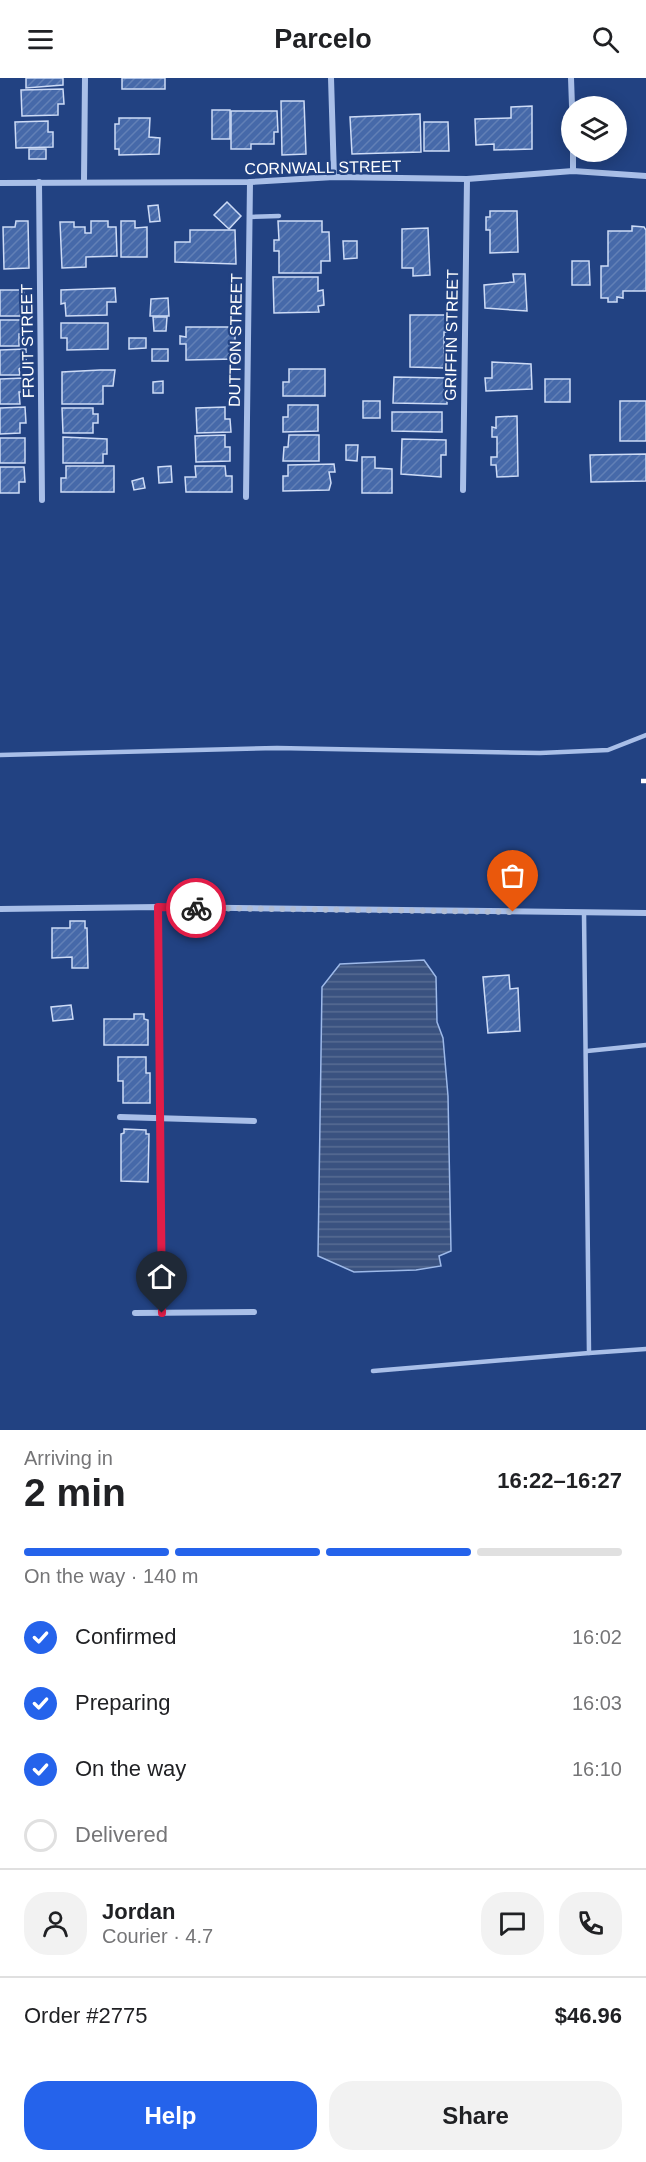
<!DOCTYPE html>
<meta charset="utf-8">
<style>
:root{--surface:#fff;--page:#f2f2f2;--text:#202124;--muted:#757577;--line:#e0e0e0;--accent:#2563eb}
body{margin:0;font-family:Helvetica,sans-serif;background:var(--page);color:var(--text);height:100vh;display:flex;flex-direction:column;font-size:22px;white-space:nowrap}
*{box-sizing:border-box;margin:0}
p{font-size:20px;color:var(--muted)}
.icon{flex:none;width:33px;height:33px;fill:none;stroke:currentColor;stroke-width:2;stroke-linecap:round;stroke-linejoin:round}
.map{position:relative;height:1352px;overflow:hidden}
.side{display:flex;flex-direction:column;background:var(--surface);flex:1}
.side>*{flex:none}
.buttons{position:absolute;left:561px;top:18px;display:grid;gap:12px}
.buttons a{display:grid;place-items:center;width:66px;height:66px;border-radius:50%;background:var(--surface);box-shadow:0 3px 15px #0003;font-size:30px}
.pin{position:absolute;display:grid;place-items:center;width:51px;height:51px;color:#fff;margin:-62px -26px;border-radius:50% 50% 50% 0;rotate:-45deg;box-shadow:0 0 6px #0007}
.pin .icon{rotate:45deg}
.courier{position:absolute;display:grid;place-items:center;width:60px;height:60px;margin:-30px;border:4px solid #e11d48;border-radius:50%;background:#fff;color:#222;box-shadow:0 2px 8px #0007}
.overview em{font-style:normal;font-weight:600}
.overview div{display:flex;flex-direction:column-reverse}
.overview{display:flex;align-items:center;justify-content:space-between;height:102px;padding:0 24px}
h1{font-size:39px;font-weight:600;line-height:45px}
.bar{display:grid;grid-template-columns:repeat(4,1fr);gap:9px 6px;align-content:center;height:72px;padding:0 24px}
.bar i{height:8px;border-radius:4px;background:var(--line)}
.bar .on{background:var(--accent)}
.bar p{grid-column:span 4}
.line{display:flex;align-items:center;gap:15px;padding:0 24px;border-top:2px solid var(--line)}
.line div{flex:1}
.round{display:grid;place-items:center;flex:none;width:63px;height:63px;border-radius:24px;background:var(--page)}
ol{padding:0 24px;list-style:none}
li{display:flex;align-items:center;gap:18px;height:66px}
li p{margin-inline-start:auto}
li .icon{padding:6px;border-radius:50%;background:var(--accent);color:#fff;stroke-width:4}
li:last-child{color:var(--muted)}
li i{width:33px;height:33px;border:3px solid var(--line);border-radius:50%}
.cta{display:flex;gap:12px;margin-top:auto;padding:12px 24px}
.cta a{flex:1;height:69px;border-radius:24px;background:var(--accent);color:#fff;font-size:24px;font-weight:600;line-height:69px;text-align:center}
.cta a+a{background:var(--page);color:var(--text)}
header{display:flex;justify-content:space-between;align-items:center;height:78px;padding:0 24px;background:var(--surface);font-size:27px;font-weight:600}
.map>svg:first-child{display:block}
.water{fill:url(#water-rules);stroke:#9db9e9;stroke-width:1.5}
.building{fill:url(#building-hatch);stroke:#cddbf6;stroke-width:1.5}
.lines{fill:none;stroke-linecap:round;stroke-linejoin:round}
.service{stroke:#a9bfe8;stroke-width:4.5}
.minor{stroke:#a9bfe8;stroke-width:6}
.rail{stroke:#fff;stroke-width:4.5;stroke-dasharray:10 4.5;stroke-linecap:butt}
.done{stroke:#b2bdd3;stroke-width:6;stroke-dasharray:0 10.8}
.route{stroke:#e11d48;stroke-width:8}
.labels{text-anchor:middle;stroke-width:4.5;stroke-linejoin:round;paint-order:stroke}
.street-label{font-size:16px;fill:#fff;stroke:#224282}
</style>
<header><svg class="icon" aria-label="menu" viewBox="0 0 24 24"><path d="M4 6h16M4 12h16M4 18h16"/></svg>Parcelo<svg class="icon" aria-label="search" viewBox="0 0 24 24"><circle cx="10" cy="10" r="6"/><path d="M15 15l6 6"/></svg></header>
<div class="map">
<svg width="646" height="1352" viewBox="0 0 646 1352">
<defs>
<pattern id="water-rules" width="6" height="5" patternUnits="userSpaceOnUse" patternTransform="scale(1.5)"><rect width="6" height="5" fill="#3a5280"/><path d="M0 2.5h6" fill="none" stroke="#586c93"/></pattern>
<pattern id="building-hatch" width="6" height="6" patternUnits="userSpaceOnUse" patternTransform="scale(1.5)"><rect width="6" height="6" fill="#4669a9"/><path d="M-1 1l2-2M0 6l6-6M5 7l2-2" fill="none" stroke="#6280b6"/></pattern>
</defs>
<rect width="100%" height="100%" fill="#224282"/>
<polygon class="water" points="424,882 436,899 437,944 443,960 448,1018 451,1173 439,1178 441,1188 416,1192 354,1194 318,1178 322,909 340,886"/>
<g class="building">
<polygon points="26,0 63,0 63,7 26,10"/>
<rect x="122" y="0" width="43" height="11"/>
<polygon points="63,11 64,26 58,26 58,37 22,38 21,12"/>
<polygon points="281,23 304,23 306,76 282,77"/>
<polygon points="532,28 532,71 494,72 494,66 476,67 475,41 511,40 511,29"/>
<rect x="212" y="32" width="18" height="29"/>
<polygon points="231,33 277,33 278,54 274,54 274,66 251,66 251,71 231,71"/>
<polygon points="420,36 421,74 352,76 350,39"/>
<polygon points="119,40 150,40 149,59 160,60 159,76 119,77 119,71 115,71 115,46 119,46"/>
<polygon points="48,43 48,54 53,54 53,69 16,70 15,44"/>
<polygon points="424,44 448,44 449,73 424,73"/>
<rect x="29" y="71" width="17" height="10"/>
<polygon points="227,124 241,138 229,151 214,137"/>
<polygon points="158,127 160,143 150,144 148,128"/>
<polygon points="490,133 517,133 518,174 490,175 490,152 486,152 486,139 490,139"/>
<polygon points="16,143 28,143 29,190 4,191 3,149 15,149"/>
<polygon points="91,143 108,143 108,149 116,149 117,178 86,179 86,189 62,190 60,144 74,144 74,149 85,149 85,155 91,155"/>
<polygon points="121,143 135,143 135,150 147,149 147,179 121,179"/>
<polygon points="278,143 322,143 322,154 329,154 330,183 321,183 321,195 279,195 279,173 274,173 274,162 279,162"/>
<polygon points="632,148 644,149 646,152 646,213 623,213 623,220 617,219 617,224 608,224 608,220 601,220 601,188 608,188 608,153 632,153"/>
<polygon points="428,150 430,197 413,198 413,190 402,190 402,151"/>
<polygon points="190,152 235,152 236,186 175,184 175,164 190,164"/>
<polygon points="343,163 357,163 357,180 344,181"/>
<polygon points="572,183 589,183 590,207 572,207"/>
<polygon points="513,196 525,196 527,233 485,230 484,207 514,204"/>
<polygon points="273,199 318,199 318,213 323,212 324,227 318,228 319,234 274,235"/>
<polygon points="115,210 116,224 107,224 107,237 66,238 65,225 61,226 61,212"/>
<polygon points="0,212 24,212 24,227 20,227 20,238 0,238"/>
<polygon points="168,220 169,238 150,238 151,221"/>
<polygon points="410,237 447,237 447,254 444,254 444,290 410,289"/>
<polygon points="153,239 167,239 166,253 154,253"/>
<polygon points="0,242 24,242 23,256 19,256 19,268 0,268"/>
<polygon points="61,245 108,245 108,271 67,272 67,260 61,260"/>
<polygon points="186,249 235,249 235,281 186,282 186,266 180,266 180,258 186,259"/>
<polygon points="129,260 146,260 146,270 129,271"/>
<polygon points="26,271 26,285 19,291 20,297 0,297 0,272"/>
<rect x="152" y="271" width="16" height="12"/>
<polygon points="492,284 531,286 532,311 486,313 485,300 492,300"/>
<polygon points="289,291 325,291 325,318 283,318 283,304 289,304"/>
<polygon points="100,292 115,292 113,308 103,308 103,326 62,326 62,294"/>
<polygon points="394,299 447,300 447,326 393,325"/>
<polygon points="24,300 24,314 19,314 20,326 0,326 0,301"/>
<rect x="545" y="301" width="25" height="23"/>
<polygon points="163,303 163,315 153,315 153,304"/>
<rect x="363" y="323" width="17" height="17"/>
<rect x="620" y="323" width="26" height="40"/>
<polygon points="288,327 318,327 318,353 283,354 283,339 288,339"/>
<polygon points="25,329 26,345 20,345 20,355 0,356 0,330"/>
<polygon points="225,329 225,341 230,341 231,354 197,355 196,330"/>
<polygon points="62,330 93,330 93,336 98,336 98,345 93,345 93,355 63,355"/>
<polygon points="392,334 442,334 442,354 392,353"/>
<polygon points="517,338 518,398 497,399 496,387 491,387 491,379 497,379 497,359 492,359 492,349 496,350 496,339"/>
<polygon points="225,357 225,369 230,369 230,383 196,384 195,358"/>
<polygon points="289,357 319,357 319,383 283,383 284,369 288,369"/>
<polygon points="63,359 107,361 107,376 103,376 103,385 63,385"/>
<rect x="0" y="360" width="25" height="25"/>
<polygon points="402,361 446,362 446,377 441,377 441,399 401,396"/>
<polygon points="346,367 358,367 357,383 346,382"/>
<polygon points="646,376 646,403 591,404 590,377"/>
<polygon points="362,379 375,379 375,390 392,391 392,415 362,415"/>
<polygon points="334,386 335,394 329,394 331,405 329,412 283,413 283,398 288,398 288,387"/>
<polygon points="66,388 114,388 114,414 61,414 61,400 66,400"/>
<polygon points="171,388 172,404 159,405 158,389"/>
<polygon points="195,388 225,388 226,398 232,398 232,414 186,414 185,399 196,399"/>
<polygon points="0,389 24,389 25,404 19,404 19,415 0,415"/>
<polygon points="143,400 145,410 134,412 132,403"/>
<polygon points="70,843 85,843 85,850 87,850 88,890 72,890 72,879 52,880 52,850 70,850"/>
<polygon points="509,897 510,911 518,910 520,953 488,955 483,899"/>
<polygon points="71,927 73,941 53,943 51,929"/>
<polygon points="134,936 144,936 144,941 148,942 148,967 104,967 104,941 134,941"/>
<polygon points="118,979 146,979 146,995 150,995 150,1025 123,1025 123,1003 118,1003"/>
<polygon points="124,1051 146,1052 146,1056 149,1056 148,1104 121,1103 121,1056 124,1055"/>
</g>
<g class="lines">
<g class="service">
<polyline points="250,139 279,138"/>
<polyline points="0,677 277,670 540,675 608,672 646,657"/>
<polyline points="587,973 646,967"/>
<polyline points="589,1275 646,1271"/>
<polyline points="373,1293 589,1275 584,835"/>
</g>
<g class="minor">
<polyline points="331,0 334,99"/>
<polyline points="571,0 572,28"/>
<polyline points="573,74 573,93"/>
<polyline points="84,103 85,0"/>
<polyline points="39,104 42,422"/>
<polyline points="0,105 250,104 334,99 467,101 573,93 646,98"/>
<polyline points="463,412 467,101"/>
<polyline points="246,419 250,104"/>
<polyline points="158,829 162,1235"/>
<polyline points="0,831 158,829 646,835"/>
<polyline points="120,1039 254,1043"/>
<polyline points="135,1235 254,1234"/>
</g>
<polyline class="rail" points="641,703 646,703"/>
</g>
<g class="lines">
<polyline class="done" points="196,830 513,834"/>
<polyline class="route" points="162,1235 158,829 196,830"/>
</g>
<g class="labels">
<g class="street-label">
<text transform="translate(323 89) rotate(-1)" y="6">CORNWALL STREET</text>
<text transform="translate(451 257) rotate(-89)" y="6">GRIFFIN STREET</text>
<text transform="translate(235 262) rotate(-89)" y="6">DUTTON STREET</text>
<text transform="translate(27 263) rotate(-91)" y="6">FRUIT STREET</text>
</g>
</g>
</svg>
<div class="buttons">
<a><svg class="icon" aria-label="layers" viewBox="0 0 24 24"><path d="M12 4l9 5-9 5-9-5zM3 14l9 5 9-5"/></svg></a>
</div>
<div class="pin" style="left:513px;top:834px;background:#ea580c"><svg class="icon" aria-label="bag" viewBox="0 0 24 24"><path d="M5 8h14l-1 12H6zM9 8a3 3 0 0 1 6 0"/></svg></div>
<div class="pin" style="left:162px;top:1235px;background:#1f2937"><svg class="icon" aria-label="home" viewBox="0 0 24 24"><path d="M3 11l9-7 9 7M6 9v11h12V9"/></svg></div>
<div class="courier" style="left:196px;top:830px"><svg class="icon" aria-label="bike" viewBox="0 0 24 24"><circle cx="6" cy="16" r="4"/><circle cx="18" cy="16" r="4"/><path d="M6 16l4-8h5l3 8M10 8l3 8H6M13 5h3"/></svg></div>
</div>
<section class="side">
<div class="overview"><div><h1>2 min</h1><p>Arriving in</p></div><em>16:22–16:27</em></div>
<div class="bar"><i class="on"></i><i class="on"></i><i class="on"></i><i></i><p>On the way · 140 m</p></div>
<ol>
<li><svg class="icon" aria-label="check" viewBox="0 0 24 24"><path d="M5 12l5 5 9-10"/></svg>Confirmed<p>16:02</p></li>
<li><svg class="icon" aria-label="check" viewBox="0 0 24 24"><path d="M5 12l5 5 9-10"/></svg>Preparing<p>16:03</p></li>
<li><svg class="icon" aria-label="check" viewBox="0 0 24 24"><path d="M5 12l5 5 9-10"/></svg>On the way<p>16:10</p></li>
<li><i></i>Delivered</li>
</ol>
<div class="line" style="height:108px"><a class="round"><svg class="icon" aria-label="person" viewBox="0 0 24 24"><circle cx="12" cy="8" r="4"/><path d="M4 21q1-7 8-7t8 7"/></svg></a><div><b>Jordan</b><p>Courier · 4.7</p></div><a class="round"><svg class="icon" aria-label="chat" viewBox="0 0 24 24"><path d="M4 5h16v11H9l-5 4z"/></svg></a><a class="round"><svg class="icon" aria-label="phone" viewBox="0 0 24 24"><path d="M5 4h4l2 5-3 2q2 4 5 5l2-3 5 2v4C11 20 4 13 5 4z"/></svg></a></div>
<div class="line" style="height:78px"><div>Order #2775</div><b>$46.96</b></div>
<div class="cta"><a>Help</a><a>Share</a></div>
</section>
